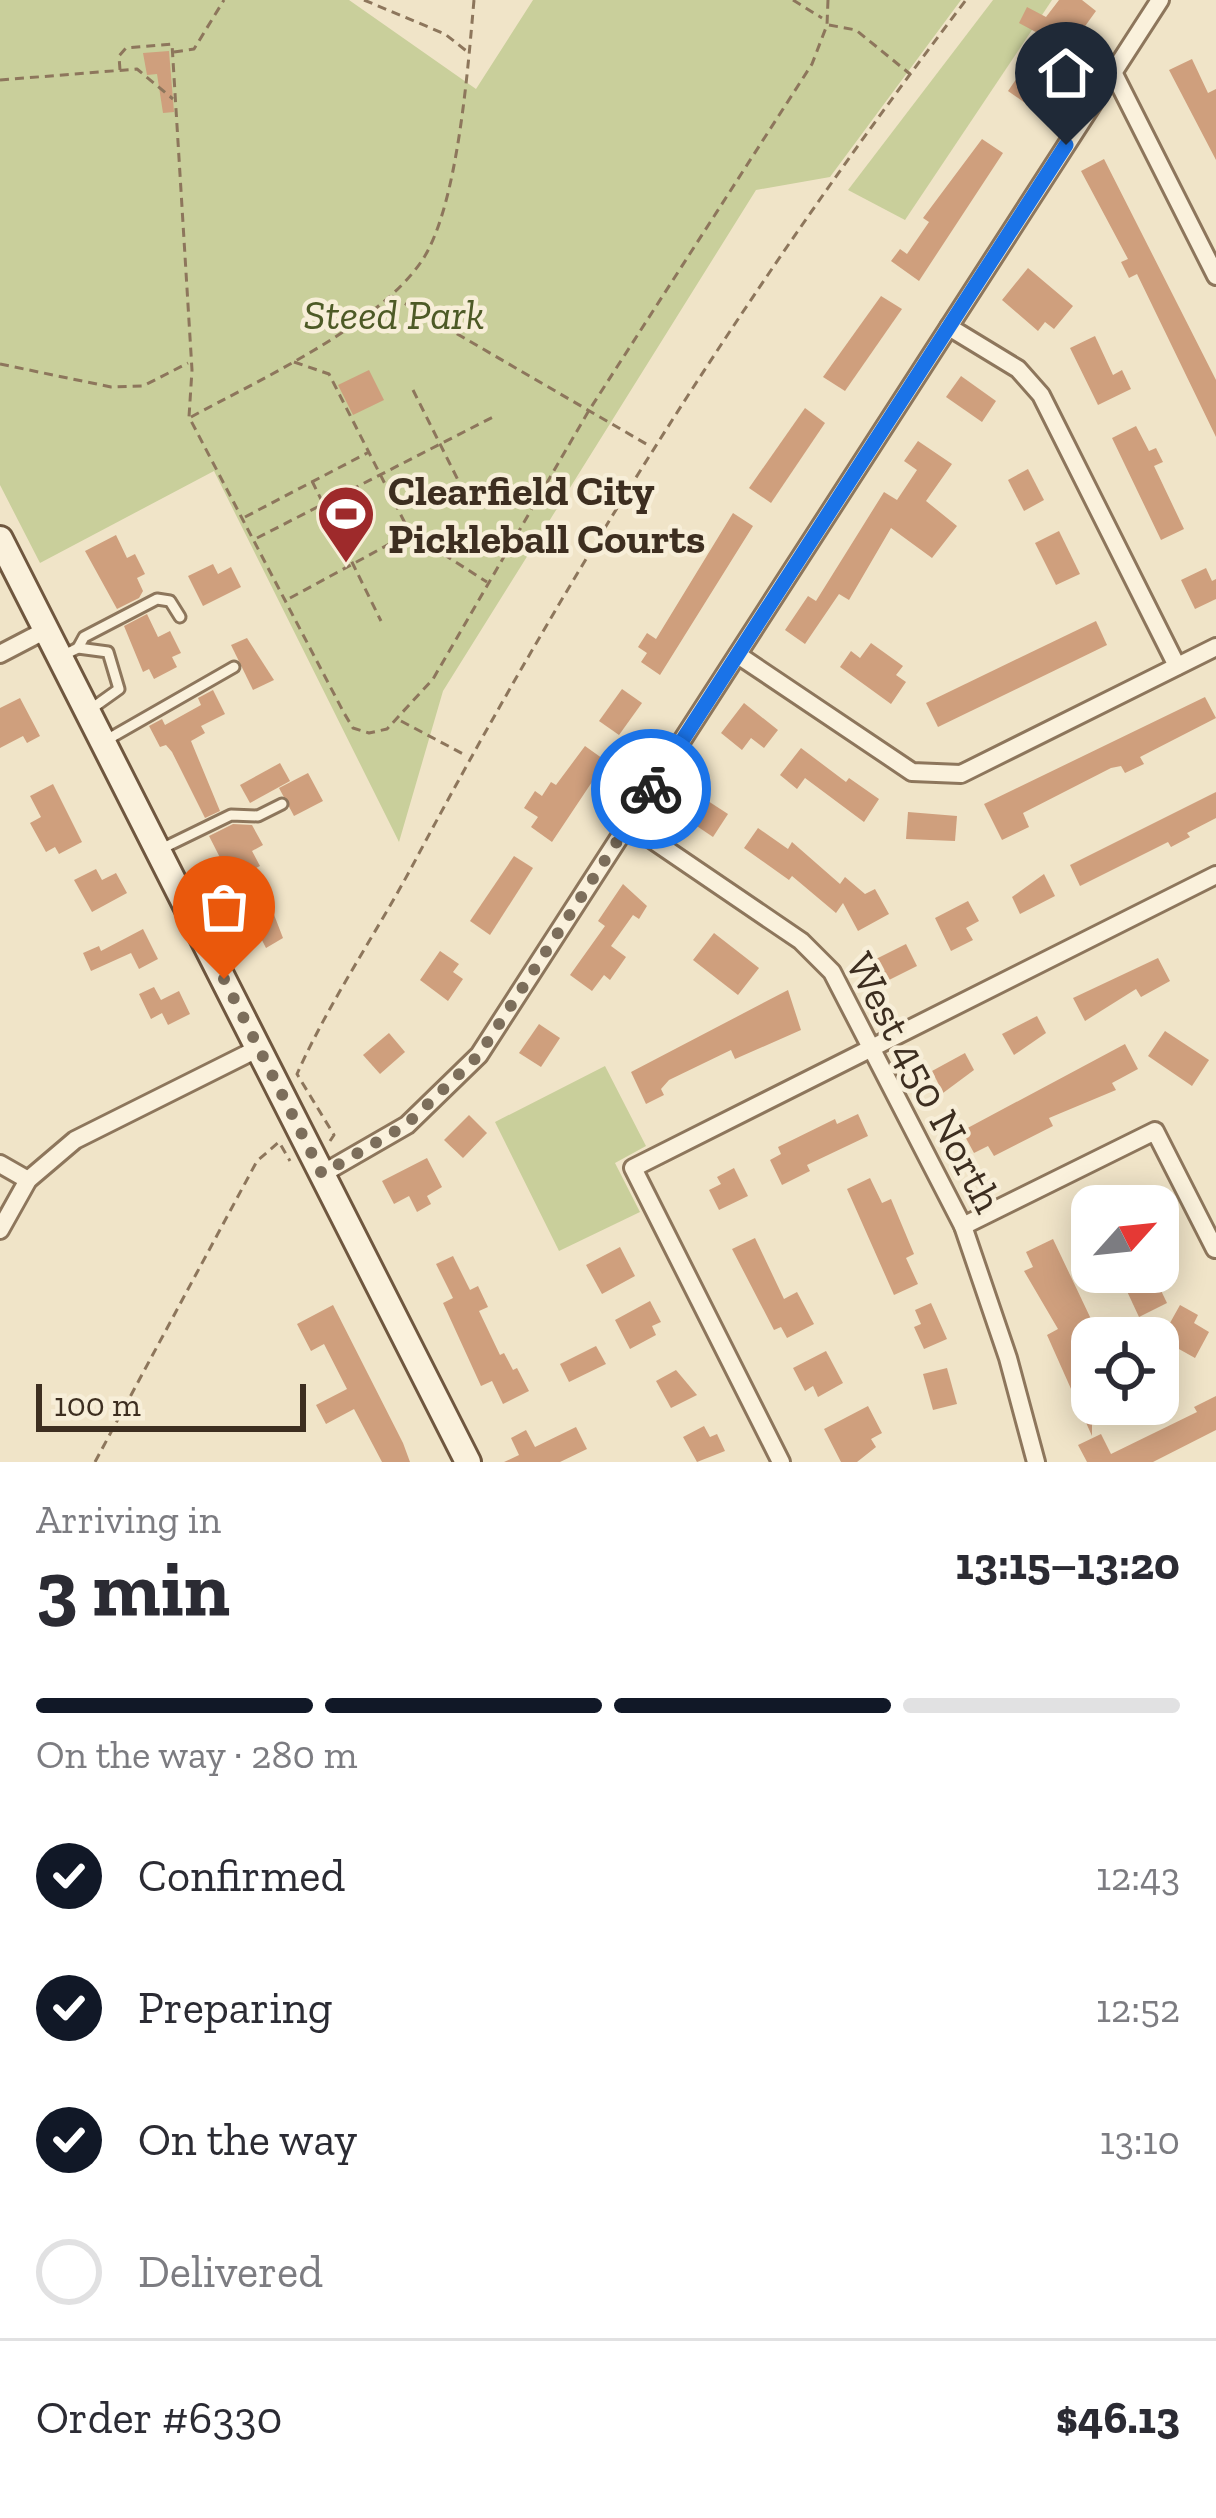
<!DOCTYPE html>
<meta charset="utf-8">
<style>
:root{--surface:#fff;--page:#f2f2f3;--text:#2b2b33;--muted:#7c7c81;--line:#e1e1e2;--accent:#111827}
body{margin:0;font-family:"Zilla Slab",serif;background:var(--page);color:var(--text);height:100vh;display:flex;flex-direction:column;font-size:45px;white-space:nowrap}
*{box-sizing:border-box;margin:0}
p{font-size:39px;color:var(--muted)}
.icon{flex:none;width:66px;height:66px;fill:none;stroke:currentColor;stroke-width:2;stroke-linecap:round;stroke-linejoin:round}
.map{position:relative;height:1462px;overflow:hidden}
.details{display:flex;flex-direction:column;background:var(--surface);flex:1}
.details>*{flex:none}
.needle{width:78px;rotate:63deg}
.tools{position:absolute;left:1071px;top:1185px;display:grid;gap:24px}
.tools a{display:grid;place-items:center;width:108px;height:108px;border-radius:24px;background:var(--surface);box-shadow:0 6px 30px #0003;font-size:60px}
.scale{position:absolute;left:36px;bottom:30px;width:270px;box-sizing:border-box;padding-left:12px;border:6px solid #3d2e20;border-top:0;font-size:33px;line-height:42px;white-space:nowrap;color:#3d2e20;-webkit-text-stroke:9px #f7eed8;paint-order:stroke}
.pin{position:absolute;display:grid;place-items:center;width:102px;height:102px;color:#fff;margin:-123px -51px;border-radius:50% 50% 50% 0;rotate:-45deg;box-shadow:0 0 12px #0007}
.pin .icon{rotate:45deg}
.courier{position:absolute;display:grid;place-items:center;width:120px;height:120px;margin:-60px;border:9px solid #1a73e8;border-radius:50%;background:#fff;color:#222;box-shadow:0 3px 15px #0007}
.summary em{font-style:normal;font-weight:800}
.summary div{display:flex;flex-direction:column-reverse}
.summary{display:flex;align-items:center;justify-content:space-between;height:204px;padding:0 36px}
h1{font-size:78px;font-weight:800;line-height:90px}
.bar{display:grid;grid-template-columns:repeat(4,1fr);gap:18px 12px;align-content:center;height:144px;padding:0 36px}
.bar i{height:15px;border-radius:9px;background:var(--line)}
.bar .current{background:var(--accent)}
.bar p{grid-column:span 4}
.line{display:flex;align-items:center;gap:30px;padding:0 36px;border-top:3px solid var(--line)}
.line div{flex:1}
ol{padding:0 36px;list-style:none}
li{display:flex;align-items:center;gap:36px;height:132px}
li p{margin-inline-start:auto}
li .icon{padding:12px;border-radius:50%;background:var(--accent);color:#fff;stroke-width:4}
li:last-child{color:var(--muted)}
li i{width:66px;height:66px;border:6px solid var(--line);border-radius:50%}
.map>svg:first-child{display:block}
.green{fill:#c9cf9b}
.building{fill:#cf9f7d}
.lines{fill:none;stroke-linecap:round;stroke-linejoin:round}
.service-casing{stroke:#8d765c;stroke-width:15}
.minor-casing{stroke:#8d765c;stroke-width:22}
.secondary-casing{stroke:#6f573f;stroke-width:30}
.path{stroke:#8d765c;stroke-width:3;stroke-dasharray:9 6;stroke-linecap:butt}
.service{stroke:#faf1dc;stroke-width:9}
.minor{stroke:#faf1dc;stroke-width:16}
.secondary{stroke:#faf1dc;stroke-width:24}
.done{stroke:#7c6e5b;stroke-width:12;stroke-dasharray:0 21.6}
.route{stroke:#1a73e8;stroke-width:15}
.labels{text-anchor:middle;stroke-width:9;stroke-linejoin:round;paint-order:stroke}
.park-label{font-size:42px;font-style:italic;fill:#4d5a26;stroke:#f7eed8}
.poi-label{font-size:42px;font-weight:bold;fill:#3d2e20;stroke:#f7eed8;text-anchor:start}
.street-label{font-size:42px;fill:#3d2e20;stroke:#f7eed8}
</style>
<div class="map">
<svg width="1216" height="1462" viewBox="0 0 1216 1462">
<rect width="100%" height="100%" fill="#f0e4c8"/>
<g class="green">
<polygon points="0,0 349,0 476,89 533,0 961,0 830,177 756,190 443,691 399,842 214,471 40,563 0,485"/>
<polygon points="993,0 1052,0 905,220 848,190"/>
<polygon points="605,1066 646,1146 615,1163 640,1212 559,1251 495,1122"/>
</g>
<g class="building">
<polygon points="1059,0 1082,0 1096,11 1028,105 1008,91 1045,37 1019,23 1027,7 1046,17"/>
<polygon points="169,51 174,112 163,113 157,74 147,75 143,53"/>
<polygon points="1192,59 1208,93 1216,89 1216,160 1169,70"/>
<polygon points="982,139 1003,153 919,281 891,261 900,249 907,254 929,222 923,218"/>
<polygon points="1104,159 1216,380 1216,437 1137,274 1129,278 1121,262 1128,259 1081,171"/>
<polygon points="1028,268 1073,306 1054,329 1045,322 1038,331 1002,300"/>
<polygon points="881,296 902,309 845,391 823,377"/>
<polygon points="1095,336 1113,375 1122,370 1131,389 1098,405 1070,348"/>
<polygon points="369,370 384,400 353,415 338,385"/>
<polygon points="961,376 996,401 982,422 946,397"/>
<polygon points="805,408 825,423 771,503 749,488"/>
<polygon points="1136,426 1149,451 1156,448 1163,462 1154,466 1184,529 1161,540 1112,438"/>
<polygon points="918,441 952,464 926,501 957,526 932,558 891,528 849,600 839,594 805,644 785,630 808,596 816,601 884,492 897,500 917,470 904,461"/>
<polygon points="1028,469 1044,500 1024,511 1008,480"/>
<polygon points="733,513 753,526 660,675 641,662 647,653 638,647 647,633 656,639"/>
<polygon points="1059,531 1080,574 1056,585 1035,543"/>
<polygon points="116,535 127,558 135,554 145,574 137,578 143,591 139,598 117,609 85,551"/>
<polygon points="213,564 218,574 231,567 241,587 203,606 188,576"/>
<polygon points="1206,568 1212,581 1216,579 1216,599 1195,609 1181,580"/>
<polygon points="147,614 158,637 170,631 181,653 172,657 177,667 154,679 149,669 143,672 124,626"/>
<polygon points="1096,621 1107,645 938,727 926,703"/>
<polygon points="247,638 274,680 253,690 231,645"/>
<polygon points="871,643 903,666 896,675 906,682 891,704 840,667 851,651 860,658"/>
<polygon points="622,689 642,703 619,735 599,721"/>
<polygon points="213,690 225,714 201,726 205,733 191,741 220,811 205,818 172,752 166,745 160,747 149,726 162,719 165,725 201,705 198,698"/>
<polygon points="1205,697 1216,718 1140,757 1144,764 1125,773 1121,766 1111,768 1023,813 1029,827 1002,840 984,804"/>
<polygon points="20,698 40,736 27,743 23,736 0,748 0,708"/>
<polygon points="744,703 778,730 764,748 751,738 742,750 721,733"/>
<polygon points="585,746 606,761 552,842 531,827 538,817 524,808 535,791 542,796 551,782 556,785"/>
<polygon points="801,748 846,782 849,778 879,799 864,822 805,778 797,789 780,775"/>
<polygon points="280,763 290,781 250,803 240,785"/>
<polygon points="308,773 323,801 294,816 279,788"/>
<polygon points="53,784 82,842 59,854 55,847 46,852 30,823 41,817 30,796"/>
<polygon points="688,788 728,814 713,837 673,810"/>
<polygon points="1216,792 1216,818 1187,833 1190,837 1171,847 1168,842 1080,886 1070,865"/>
<polygon points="908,812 957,816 955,841 906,839"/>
<polygon points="233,824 252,825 263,845 252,851 260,866 256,868 283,938 266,948 209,836"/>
<polygon points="758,828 788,849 792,842 840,884 845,877 865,894 875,889 889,914 858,931 843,903 836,913 792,876 789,880 744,848"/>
<polygon points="514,856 533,868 490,935 470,921"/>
<polygon points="96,869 102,880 116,873 127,893 92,912 74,880"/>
<polygon points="1044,874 1055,896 1020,914 1012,897"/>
<polygon points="623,884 647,906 639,919 633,915 611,946 626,957 610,980 604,975 592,991 570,975 605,926 598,921"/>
<polygon points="968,901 979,921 966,928 973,940 951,951 935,918"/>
<polygon points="143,929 158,959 139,969 131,953 91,971 83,953 99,946 101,951"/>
<polygon points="714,933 759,968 738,995 693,960"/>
<polygon points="906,944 917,966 883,983 872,961"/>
<polygon points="440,951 459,964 453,972 463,979 448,1001 420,980"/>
<polygon points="1158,958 1170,981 1141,997 1136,989 1085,1021 1073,998"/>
<polygon points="154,987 161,1000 179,991 190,1014 168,1025 162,1013 151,1019 139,994"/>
<polygon points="788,990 801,1030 735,1059 731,1050 669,1080 661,1089 664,1095 646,1104 631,1072"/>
<polygon points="1037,1016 1046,1033 1014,1055 1002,1034"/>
<polygon points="539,1024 560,1038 541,1067 519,1053"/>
<polygon points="1165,1031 1209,1060 1192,1086 1148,1056"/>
<polygon points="389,1033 405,1052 380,1074 363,1055"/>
<polygon points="1125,1044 1138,1069 1112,1083 1116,1090 1049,1118 1053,1126 994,1156 988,1146 974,1153 962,1131"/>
<polygon points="965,1053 974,1070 943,1093 932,1071"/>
<polygon points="858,1114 868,1136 807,1165 810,1171 782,1185 770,1160 781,1154 778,1147 835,1119 837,1124"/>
<polygon points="469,1115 487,1133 463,1158 444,1140"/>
<polygon points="427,1158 442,1187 427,1196 431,1204 417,1212 409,1196 394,1204 382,1181"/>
<polygon points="734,1168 748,1196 719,1210 709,1190 721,1184 717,1177"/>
<polygon points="870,1178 882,1203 891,1199 914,1254 906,1258 918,1284 894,1295 847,1189"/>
<polygon points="755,1238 784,1299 797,1292 814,1324 787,1338 781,1327 774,1330 732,1249"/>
<polygon points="1053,1239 1100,1338 1092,1338 1092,1345 1082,1350 1092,1371 1092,1436 1047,1335 1058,1329 1024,1271 1033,1267 1026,1252"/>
<polygon points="620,1247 635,1276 602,1294 586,1265"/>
<polygon points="453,1256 470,1290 478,1286 488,1307 479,1311 500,1355 504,1353 513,1370 517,1368 529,1391 503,1404 492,1381 481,1386 443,1303 453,1298 436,1264"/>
<polygon points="1118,1272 1152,1272 1167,1303 1139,1317"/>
<polygon points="650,1301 661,1322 652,1326 656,1335 630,1349 615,1320"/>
<polygon points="931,1303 947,1339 924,1349 914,1327 921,1324 915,1310"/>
<polygon points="333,1305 403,1443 410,1462 382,1462 354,1409 326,1424 316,1405 347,1389 324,1344 311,1351 297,1324"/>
<polygon points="1180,1305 1198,1315 1194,1323 1209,1332 1195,1358 1161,1339"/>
<polygon points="596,1346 606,1364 569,1382 560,1364"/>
<polygon points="826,1351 843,1383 818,1397 813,1386 805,1391 793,1368"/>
<polygon points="947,1368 957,1404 933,1410 923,1374"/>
<polygon points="676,1370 697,1395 671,1408 656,1381"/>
<polygon points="1216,1396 1216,1430 1153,1462 1087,1462 1078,1445 1101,1434 1111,1454 1197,1412 1194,1407"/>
<polygon points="868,1406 882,1433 871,1439 876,1447 857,1462 841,1462 824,1429"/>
<polygon points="704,1426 710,1437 717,1434 725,1451 697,1462 683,1437"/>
<polygon points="576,1427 587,1449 560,1462 504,1462 519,1455 511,1438 526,1430 535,1447"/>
</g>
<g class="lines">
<defs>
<g id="service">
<polyline points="78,648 84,637 157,599 170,601 180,617"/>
<polyline points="60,657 78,648 108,652 119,689 91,709"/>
<polyline points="103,742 234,667"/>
<polyline points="159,850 231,815 258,816 282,804"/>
</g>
<g id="minor">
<polyline points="1113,72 1216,276"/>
<polyline points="949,327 1018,369 1041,395 1177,666"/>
<polyline points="0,654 46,630"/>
<polyline points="738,655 912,772 961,774 1216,647"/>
<polyline points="629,824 801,941 832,972 963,1226 1008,1358 1036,1462"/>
<polyline points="0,1164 28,1180"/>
<polyline points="322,1174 407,1125 479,1055 1160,0"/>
<polyline points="963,1226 1155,1131 1215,1249"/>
<polyline points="0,1230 28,1180 75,1140 259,1048"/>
<polyline points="781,1462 633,1168 1216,875"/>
</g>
<polyline id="secondary" points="0,539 468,1462"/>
</defs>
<use href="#service" class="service-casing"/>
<use href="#minor" class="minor-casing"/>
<use href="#secondary" class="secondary-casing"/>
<g class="path">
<polyline points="364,0 445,34 469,53"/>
<polyline points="793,0 822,18"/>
<polyline points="829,25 856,30 910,74"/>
<polyline points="174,52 194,49 224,0"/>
<polyline points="120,70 119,56 126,48 172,44 192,370 189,417 344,713 353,728 369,733 387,729 433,679 588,412 812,64 827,25 828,0"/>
<polyline points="0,80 137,69 173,99"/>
<polyline points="392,296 648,445"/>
<polyline points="294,362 329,374 410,533 487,582"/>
<polyline points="0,364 111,387 143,386 188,363"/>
<polyline points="413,390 469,502"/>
<path d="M191 417C259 380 377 326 421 262 458 209 468 66 474 0"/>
<polyline points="312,481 381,621"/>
<polyline points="245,517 369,452"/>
<polyline points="257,538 493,417"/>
<polyline points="290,598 408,534"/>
<polyline points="401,721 467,756"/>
<path d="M330 1141 334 1135 297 1074C330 1000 378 931 416 859 577 557 758 272 966 0"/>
<polyline points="95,1462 257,1161 279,1142 290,1161"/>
</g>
<use href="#service" class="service"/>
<use href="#minor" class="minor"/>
<use href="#secondary" class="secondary"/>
</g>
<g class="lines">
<polyline class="done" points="224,979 322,1174 406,1125 479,1055 651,789"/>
<polyline class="route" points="651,789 1066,145"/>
</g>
<defs>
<symbol id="stadium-pin" viewBox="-11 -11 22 30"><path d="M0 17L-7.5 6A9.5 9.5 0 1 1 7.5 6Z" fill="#9e2a2b" stroke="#f7eed8"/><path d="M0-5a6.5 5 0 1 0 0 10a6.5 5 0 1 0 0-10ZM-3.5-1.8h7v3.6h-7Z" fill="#fff"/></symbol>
</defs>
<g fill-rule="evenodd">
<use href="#stadium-pin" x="313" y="481" width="66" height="90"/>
</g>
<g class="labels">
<g class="park-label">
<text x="394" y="329">Steed Park</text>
</g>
<g class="poi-label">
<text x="388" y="505">Clearfield City<tspan x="388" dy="48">Pickleball Courts</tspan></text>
</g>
<g class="street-label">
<text transform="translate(925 1082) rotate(62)" y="15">West 450 North</text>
</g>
</g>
</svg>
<div class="tools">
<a><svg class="needle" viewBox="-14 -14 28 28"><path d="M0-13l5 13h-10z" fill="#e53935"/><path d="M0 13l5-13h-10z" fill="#7c7c81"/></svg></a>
<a><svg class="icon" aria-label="locate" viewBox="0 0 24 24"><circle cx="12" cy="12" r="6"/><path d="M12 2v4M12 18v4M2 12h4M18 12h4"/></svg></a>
</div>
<div class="scale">100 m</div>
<div class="pin" style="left:224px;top:979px;background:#ea580c"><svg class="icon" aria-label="bag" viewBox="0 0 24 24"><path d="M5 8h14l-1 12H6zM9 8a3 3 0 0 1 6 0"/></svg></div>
<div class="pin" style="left:1066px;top:145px;background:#1f2937"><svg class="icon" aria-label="home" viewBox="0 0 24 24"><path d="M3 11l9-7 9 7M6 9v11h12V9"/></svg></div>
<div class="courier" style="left:651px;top:789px"><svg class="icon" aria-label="bike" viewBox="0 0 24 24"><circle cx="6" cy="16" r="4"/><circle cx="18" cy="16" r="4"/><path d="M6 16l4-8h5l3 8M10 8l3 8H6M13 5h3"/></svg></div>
</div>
<section class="details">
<div class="summary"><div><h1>3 min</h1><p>Arriving in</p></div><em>13:15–13:20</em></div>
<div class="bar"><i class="current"></i><i class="current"></i><i class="current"></i><i></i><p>On the way · 280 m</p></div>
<ol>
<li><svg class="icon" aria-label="check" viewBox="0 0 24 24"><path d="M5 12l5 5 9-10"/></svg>Confirmed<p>12:43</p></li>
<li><svg class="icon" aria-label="check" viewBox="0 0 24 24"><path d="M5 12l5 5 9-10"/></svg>Preparing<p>12:52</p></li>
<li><svg class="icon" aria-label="check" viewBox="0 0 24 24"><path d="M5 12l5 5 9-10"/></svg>On the way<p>13:10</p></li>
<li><i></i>Delivered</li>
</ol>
<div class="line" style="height:156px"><div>Order #6330</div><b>$46.13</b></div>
</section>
